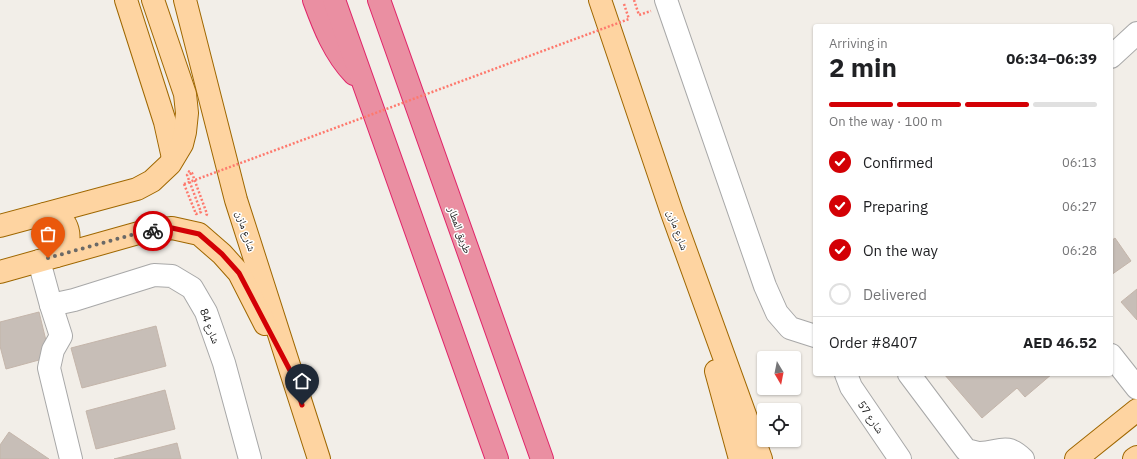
<!DOCTYPE html>
<meta charset="utf-8">
<style>
:root{--surface:#fff;--page:#f6f6f6;--text:#202124;--muted:#757577;--line:#e0e0e0;--accent:#d30005}
body{margin:0;font-family:"IBM Plex Sans","Noto Naskh Arabic",sans-serif;background:var(--page);color:var(--text);height:100vh;display:flex;flex-direction:column;font-size:15px;white-space:nowrap}
*{box-sizing:border-box;margin:0}
p{font-size:13px;color:var(--muted)}
.icon{flex:none;width:22px;height:22px;fill:none;stroke:currentColor;stroke-width:2;stroke-linecap:round;stroke-linejoin:round}
.map{position:relative;flex:1;overflow:hidden}
.drawer{position:absolute;left:813px;top:24px;width:300px;height:352px;display:flex;flex-direction:column;background:var(--surface);border-radius:4px;box-shadow:0 1px 3px #0004}
.drawer>*{flex:none}
.needle{width:26px;rotate:170deg}
.buttons{position:absolute;left:757px;top:351px;display:grid;gap:8px}
.buttons a{display:grid;place-items:center;width:44px;height:44px;border-radius:4px;background:var(--surface);box-shadow:0 1px 3px #0004;font-size:20px}
.pin{position:absolute;display:grid;place-items:center;width:34px;height:34px;color:#fff;margin:-41px -17px;border-radius:50% 50% 50% 0;rotate:-45deg;box-shadow:0 0 4px #0007}
.pin .icon{rotate:45deg}
.courier{position:absolute;display:grid;place-items:center;width:40px;height:40px;margin:-20px;border:3px solid #d30005;border-radius:50%;background:#fff;color:#222;box-shadow:0 1px 5px #0007}
.headline em{font-style:normal;font-weight:800}
.headline div{display:flex;flex-direction:column-reverse}
.headline{display:flex;align-items:center;justify-content:space-between;height:68px;padding:0 16px}
h1{font-size:26px;font-weight:800;line-height:30px}
.bar{display:grid;grid-template-columns:repeat(4,1fr);gap:6px 4px;align-content:center;height:48px;padding:0 16px}
.bar i{height:5px;border-radius:3px;background:var(--line)}
.bar .on{background:var(--accent)}
.bar p{grid-column:span 4}
.line{display:flex;align-items:center;gap:10px;padding:0 16px;border-top:1px solid var(--line)}
.line div{flex:1}
ol{padding:0 16px;list-style:none}
li{display:flex;align-items:center;gap:12px;height:44px}
li p{margin-inline-start:auto}
li .icon{padding:4px;border-radius:50%;background:var(--accent);color:#fff;stroke-width:4}
li:last-child{color:var(--muted)}
li i{width:22px;height:22px;border:2px solid var(--line);border-radius:50%}
.map>svg:first-child{display:block}
.building{fill:#c7beb7;stroke:#c4b5aa}
.lines{fill:none;stroke-linecap:round;stroke-linejoin:round}
.minor-casing{stroke:#a8a8a8;stroke-width:24}
.major-casing{stroke:#9f6700;stroke-width:24}
.highway-casing{stroke:#e02469;stroke-width:24}
.path{stroke:#fe796d;stroke-width:2.5;stroke-dasharray:2 2;stroke-linecap:butt}
.minor{stroke:#fff;stroke-width:22}
.major{stroke:#fed4a1;stroke-width:22}
.highway{stroke:#ea8fa2;stroke-width:22}
.path-bridge{stroke:#fe796d;stroke-width:2.5;stroke-dasharray:2 2;stroke-linecap:butt}
.done{stroke:#6a6967;stroke-width:4;stroke-dasharray:0 7.2}
.route{stroke:#d30005;stroke-width:5}
.labels{text-anchor:middle;stroke-width:3;stroke-linejoin:round;paint-order:stroke}
.street-label{font-size:11px;fill:#212121;stroke:#fff}
</style>
<div class="map">
<svg width="1137" height="459" viewBox="0 0 1137 459">
<rect width="100%" height="100%" fill="#f2eee8"/>
<g class="building">
<polygon points="1115,238 1131,261 1111,275 1111,241"/>
<polygon points="1137,289 1137,320 1121,302"/>
<polygon points="39,312 50,357 6,369 0,346 0,322"/>
<polygon points="156,326 166,366 82,388 71,348"/>
<polygon points="944,374 1052,374 1025,397 1017,388 982,418"/>
<polygon points="165,390 175,429 96,449 86,411"/>
<polygon points="9,432 49,459 0,459 0,445"/>
<polygon points="177,443 181,459 114,459"/>
</g>
<g class="lines">
<defs>
<g id="minor">
<polyline points="666,0 765,286 777,313 790,328 815,336"/>
<polyline points="1111,57 1137,33"/>
<polyline points="39,261 51,305 74,300 154,275 172,276 192,288 206,312 224,363 250,459"/>
<polyline points="51,305 61,336 53,350 49,368 71,459"/>
<polyline points="1111,355 1137,388"/>
<polyline points="846,374 851,387 900,459"/>
<path d="M909 374 966 450C970 451 974 452 978 453 998 454 1005 441 1023 459"/>
</g>
<g id="major">
<polyline points="126,0 165,122 173,158"/>
<polyline points="185,0 236,200 319,459"/>
<polyline points="600,0 672,213 761,459"/>
<path d="M45 214C48 214 52 214 54 215 68 219 73 239 64 250 62 252 59 254 56 256"/>
<polyline points="0,226 137,189 152,181 170,164 182,144 185,132 187,113 185,94 153,0"/>
<polyline points="0,272 142,232 172,228 199,234 222,254 239,273 265,324"/>
<polyline points="716,371 740,459"/>
<polyline points="1076,459 1137,410"/>
<polyline points="1134,459 1137,457"/>
</g>
<g id="highway">
<path d="M314 0C324 27 334 53 354 74"/>
<polyline points="334,0 497,459"/>
<polyline points="379,0 542,459"/>
</g>
</defs>
<use href="#minor" class="minor-casing"/>
<use href="#major" class="major-casing"/>
<use href="#highway" class="highway-casing"/>
<g class="path">
<polyline points="634,0 639,15 651,11"/>
<polyline points="624,4 629,19"/>
<polyline points="188,171 192,173 207,214 206,216"/>
<polyline points="184,184 196,214 201,212 187,175 192,173"/>
</g>
<use href="#minor" class="minor"/>
<use href="#major" class="major"/>
<use href="#highway" class="highway"/>
<polyline class="path-bridge" points="184,184 629,19"/>
</g>
<g class="lines">
<polyline class="done" points="48,258 142,232 153,231"/>
<polyline class="route" points="153,231 172,228 199,234 222,254 239,273 294,378 302,405"/>
</g>
<g class="labels">
<g class="street-label">
<text transform="translate(460 230) rotate(70)" y="4">طريق المطار</text>
<text transform="translate(678 230) rotate(70)" y="4">شارع مازن</text>
<text transform="translate(246 231) rotate(72)" y="4">شارع مازن</text>
<text transform="translate(210 326) rotate(69)" y="4">شارع 84</text>
<text transform="translate(871 417) rotate(55)" y="4">شارع 57</text>
</g>
</g>
</svg>
<div class="buttons">
<a><svg class="needle" viewBox="-14 -14 28 28"><path d="M0-13l5 13h-10z" fill="#e53935"/><path d="M0 13l5-13h-10z" fill="#757577"/></svg></a>
<a><svg class="icon" aria-label="locate" viewBox="0 0 24 24"><circle cx="12" cy="12" r="6"/><path d="M12 2v4M12 18v4M2 12h4M18 12h4"/></svg></a>
</div>
<div class="pin" style="left:48px;top:258px;background:#ea580c"><svg class="icon" aria-label="bag" viewBox="0 0 24 24"><path d="M5 8h14l-1 12H6zM9 8a3 3 0 0 1 6 0"/></svg></div>
<div class="pin" style="left:302px;top:405px;background:#1f2937"><svg class="icon" aria-label="home" viewBox="0 0 24 24"><path d="M3 11l9-7 9 7M6 9v11h12V9"/></svg></div>
<div class="courier" style="left:153px;top:231px"><svg class="icon" aria-label="bike" viewBox="0 0 24 24"><circle cx="6" cy="16" r="4"/><circle cx="18" cy="16" r="4"/><path d="M6 16l4-8h5l3 8M10 8l3 8H6M13 5h3"/></svg></div>
<section class="drawer">
<div class="headline"><div><h1>2 min</h1><p>Arriving in</p></div><em>06:34–06:39</em></div>
<div class="bar"><i class="on"></i><i class="on"></i><i class="on"></i><i></i><p>On the way · 100 m</p></div>
<ol>
<li><svg class="icon" aria-label="check" viewBox="0 0 24 24"><path d="M5 12l5 5 9-10"/></svg>Confirmed<p>06:13</p></li>
<li><svg class="icon" aria-label="check" viewBox="0 0 24 24"><path d="M5 12l5 5 9-10"/></svg>Preparing<p>06:27</p></li>
<li><svg class="icon" aria-label="check" viewBox="0 0 24 24"><path d="M5 12l5 5 9-10"/></svg>On the way<p>06:28</p></li>
<li><i></i>Delivered</li>
</ol>
<div class="line" style="height:52px"><div>Order #8407</div><b>AED 46.52</b></div>
</section>
</div>
